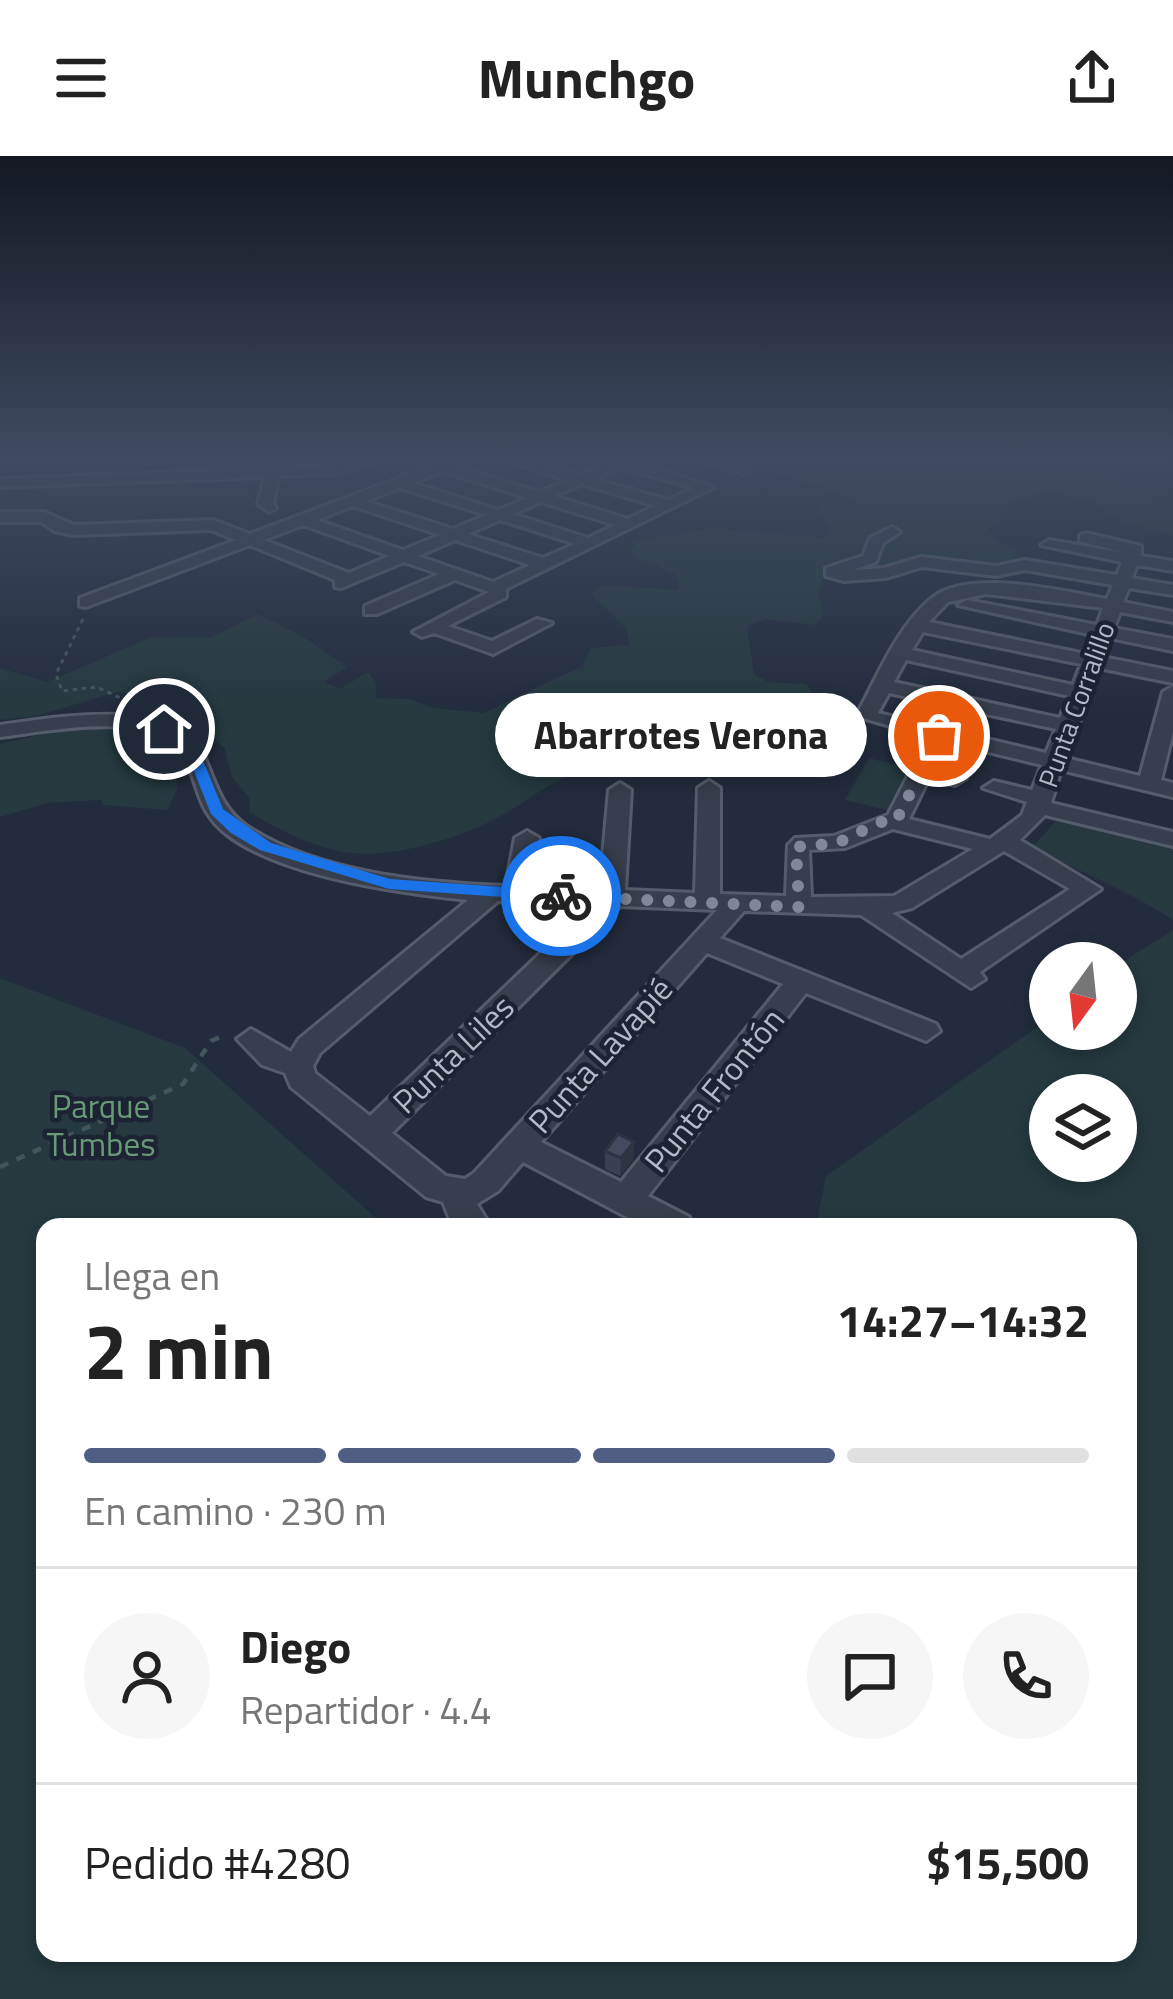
<!DOCTYPE html>
<html lang="es">
<meta charset="utf-8">
<style>
:root{--surface:#fff;--page:#f6f6f6;--text:#222;--muted:#767676;--line:#e0e0e0;--accent:#4f5f83}
body{margin:0;font-family:"Titillium Web",sans-serif;background:var(--page);color:var(--text);height:100vh;display:flex;flex-direction:column;font-size:45px;white-space:nowrap}
*{box-sizing:border-box;margin:0}
p{font-size:39px;color:var(--muted)}
.icon{flex:none;width:66px;height:66px;fill:none;stroke:currentColor;stroke-width:2;stroke-linecap:round;stroke-linejoin:round}
.map{position:relative;flex:1;overflow:hidden}
.details{position:absolute;left:36px;top:1062px;width:1101px;height:744px;display:flex;flex-direction:column;background:var(--surface);border-radius:24px;box-shadow:0 6px 18px #0003}
.details>*{flex:none}
.needle{width:78px;rotate:195deg}
.tools{position:absolute;left:1029px;top:786px;display:grid;gap:24px}
.tools a{display:grid;place-items:center;width:108px;height:108px;border-radius:50%;background:var(--surface);box-shadow:0 6px 18px #0003;font-size:60px}
.pin{position:absolute;display:grid;place-items:center;width:102px;height:102px;color:#fff;margin:-51px;border:6px solid #fff;border-radius:50%;box-shadow:0 3px 12px #0007}
.courier{position:absolute;display:grid;place-items:center;width:120px;height:120px;margin:-60px;border:9px solid #1a73e8;border-radius:50%;background:#fff;color:#222;box-shadow:0 3px 15px #0007}
.bubble{position:absolute;height:84px;border-radius:42px;background:var(--surface);box-shadow:0 6px 18px #0003;font-size:39px;font-weight:700;line-height:84px;text-align:center}
.summary em{font-style:normal;font-weight:700}
.summary div{display:flex;flex-direction:column-reverse}
.summary{display:flex;align-items:center;justify-content:space-between;height:204px;padding:0 48px}
h1{font-size:78px;font-weight:700;line-height:90px}
.bar{display:grid;grid-template-columns:repeat(4,1fr);gap:18px 12px;align-content:center;height:144px;padding:0 48px}
.bar i{height:15px;border-radius:9px;background:var(--line)}
.bar .active{background:var(--accent)}
.bar p{grid-column:span 4}
.line{display:flex;align-items:center;gap:30px;padding:0 48px;border-top:3px solid var(--line)}
.line div{flex:1}
.round{display:grid;place-items:center;flex:none;width:126px;height:126px;border-radius:63px;background:var(--page)}
header{display:flex;justify-content:space-between;align-items:center;height:156px;padding:0 48px;background:var(--surface);font-size:54px;font-weight:700}
.map>svg:first-child{display:block}
.green{fill:#25393e;fill-rule:evenodd}
.lines{fill:none;stroke-linecap:round;stroke-linejoin:round}
.minor-casing{stroke:#555c6b;stroke-width:6}
.path-far1{stroke:#43565b;stroke-width:3;stroke-dasharray:4.5 4.5;stroke-linecap:butt}
.path{stroke:#43565b;stroke-width:4.5;stroke-dasharray:9 9;stroke-linecap:butt}
.minor{fill:#373e4d;fill-rule:evenodd}
.wall{fill:#394052}
.shaded-wall{fill:#2e3442}
.building{fill:#424b5f;stroke:#2e3442;stroke-width:3}
.route{fill:#1a73e8}
.done{stroke:#808897;stroke-width:12;stroke-dasharray:0 21.6}
.labels{text-anchor:middle;stroke-width:9;stroke-linejoin:round;paint-order:stroke}
.far-street-label{font-size:27px;fill:#b2b9c8;stroke:#1c2332}
.street-label{font-size:33px;fill:#b2b9c8;stroke:#1c2332}
.park-label{font-size:33px;fill:#699a78;stroke:#1c2332}
</style>
<header><svg class="icon" aria-label="menu" viewBox="0 0 24 24"><path d="M4 6h16M4 12h16M4 18h16"/></svg>Munchgo<svg class="icon" aria-label="share" viewBox="0 0 24 24"><path d="M12 15V3M7 8l5-5 5 5M5 13v7h14v-7"/></svg></header>
<div class="map">
<svg width="1173" height="1843" viewBox="0 0 1173 1843">
<rect width="100%" height="100%" fill="#232c3d"/>
<g class="green">
<path d="M754 302H1019L1074 307 1110 313 1140 339 1173 347V379L1125 367 1090 345 1070 340 1044 337 1007 348V362L988 372 997 385 1017 394 1012 407 982 411 945 405 823 420 818 440 824 458 815 469 765 463 747 470 754 518 768 526 806 528 820 546 824 574C779 625 698 581 640 592 594 601 555 625 516 651 475 678 402 702 351 697 316 693 279 674 249 656L250 643 232 621 225 593 203 572 147 547 140 539 117 536 36 560 0 564V512L47 526 152 481 210 482 258 458 307 483 347 511 324 526 340 533 368 516 376 527V542L409 543 434 552 484 557 582 510 591 492 629 489 627 473 592 439 594 434 603 429 678 434 679 423C666 408 641 408 629 395L637 389 631 387 710 372 823 382 831 374 819 355 821 348 859 350C833 326 775 325 754 302Z"/>
<polygon points="78,570 141,576 169,608 178,631 167,654 103,649 101,644 47,647 0,661 0,588"/>
<polygon points="869,602 916,614 894,656 845,644"/>
<path d="M1061 660 1173 687V764C1129 735 1079 716 1032 691Z"/>
<path d="M1173 774V1843H0V822L185 892 386 1071H45V1797H1128V1071H816L826 1020 1050 862V873H1116V810ZM1050 939H1116V1005H1050Z"/>
</g>
<g class="lines">
<defs>
<g id="minor">
<polygon points="366,302 393,302 331,318 279,320 273,347 276,352 269,356 258,348 265,321 0,331 0,323 331,310"/>
<path d="M452 302H472L455 311 540 336 567 324 498 302H521L580 319 606 308 603 302H638L633 306 714 331 506 433V441L448 470 492 485 537 463 552 467 493 498 434 477 422 481 413 476 489 436 455 424 377 458H365V450L439 418 404 406 341 432 335 431V424L250 389 86 451 80 450V442L236 384 211 374 74 379 55 375 41 366H0V356H44L74 369 213 364 250 378ZM621 311 694 332 668 344 594 323ZM442 315 527 342 499 354 413 327ZM582 328 655 350 628 363 554 340ZM400 332 486 359 453 373 366 345ZM541 346 615 369 588 382 513 358ZM353 350 440 379 403 394 317 364ZM500 364 575 388 543 402 468 378ZM303 369 389 400 349 417 264 384ZM455 384 530 409 493 426 418 400Z"/>
<polygon points="692,302 715,302 750,314 743,318"/>
<path d="M892 371 900 376 883 387 876 406 853 414 884 412 921 401 996 410 1025 404 1117 419 1122 406 1041 389 1049 384 1125 397 1080 385V379L1086 377 1141 390V400L1173 405V415L1137 409 1132 422 1173 429V439L1129 432 1123 446 1173 456V466L1120 456 1114 472 1173 483V495L1110 482 1103 501 1173 515V527L1099 512 1066 602 1140 620 1163 536 1173 530V576L1161 624 1173 627V641L1061 614 1051 647 1173 676V690L1045 659 1020 684 1101 733 980 816 985 823 971 832 861 759 744 755 720 782 936 868 940 875 926 885 806 837 648 1040 689 1061 694 1071H646L523 1006 498 1035 477 1048 491 1071H453L443 1046 426 1041 291 931 285 917 262 909 237 883 251 873 291 896 299 883 468 744C399 737 285 721 229 680 192 653 200 620 179 593 146 554 44 576 0 581V569C48 563 173 539 201 594 215 622 219 652 248 671 318 717 424 727 506 730L515 682 527 675 539 682 531 731 600 733 609 634 620 627 631 634 625 734 695 737 698 632 709 625 720 632V738L786 740 788 689 795 682 834 680 888 659 928 581 856 560C877 522 897 470 932 442 969 412 1064 435 1107 443L1113 429 1025 414 996 420 922 411 886 422 844 425 826 420V412L863 400 870 382ZM986 438 1103 452 1097 469 967 444 958 449 1093 479 1086 498 929 466 948 446ZM923 476 1081 508 1073 529 912 494ZM906 504 1069 540 1060 562 894 526ZM889 537 1056 573 1046 597 878 557ZM947 586 1042 609 1032 634 994 625 983 632 1027 646 1022 659 990 683 909 663 929 622 955 629 966 622 934 611ZM893 673 973 693 894 740 811 741 809 694 845 692ZM1004 695 1070 733 961 803 892 757 912 752ZM498 745 591 749 370 960 315 917 313 910 320 897ZM620 750 717 754 474 1017 465 1023 446 1020 392 977ZM707 797 783 828 621 1026 541 986Z"/>
</g>
</defs>
<use href="#minor" class="minor-casing"/>
<polyline class="path-far1" points="83,463 56,518 62,535 97,531 135,549"/>
<polyline class="path" points="0,1011 183,928 211,885 227,878"/>
<use href="#minor" class="minor"/>
</g>
<polygon class="wall" points="634,986 633,1004 620,1020 605,1013 605,995"/>
<polygon class="shaded-wall" points="634,986 633,1004 620,1020 621,1002"/>
<polygon class="building" points="618,978 634,986 621,1002 605,995"/>
<linearGradient id="sky" x2="0" y2="1"><stop stop-color="#131822"/><stop offset="0.54" stop-color="#3f4b62"/><stop offset="1" stop-color="#3f4b62" stop-opacity="0"/></linearGradient>
<rect width="1173" height="560" fill="url(#sky)"/>
<polygon class="route" points="159,570 168,570 199,595 223,653 271,687 390,723 561,735 569,740 561,745 389,733 260,694 231,677 211,658 188,600 159,576"/>
<g class="lines">
<polyline class="done" points="561,740 799,751 796,691 837,687 881,666 896,665 939,580"/>
</g>
<g class="labels">
<g class="far-street-label">
<text transform="translate(1077 549) rotate(-70)" y="9">Punta Corralillo</text>
</g>
<g class="street-label">
<text transform="translate(453 898) rotate(-44)" y="12">Punta Liles</text>
<text transform="translate(600 899) rotate(-48)" y="12">Punta Lavapié</text>
<text transform="translate(714 934) rotate(-51)" y="12">Punta Frontón</text>
</g>
<g class="park-label">
<text x="101" y="962">Parque<tspan x="101" dy="38">Tumbes</tspan></text>
</g>
</g>
</svg>
<div class="tools">
<a><svg class="needle" viewBox="-14 -14 28 28"><path d="M0-13l5 13h-10z" fill="#e53935"/><path d="M0 13l5-13h-10z" fill="#767676"/></svg></a>
<a><svg class="icon" aria-label="layers" viewBox="0 0 24 24"><path d="M12 4l9 5-9 5-9-5zM3 14l9 5 9-5"/></svg></a>
</div>
<div class="pin" style="left:939px;top:580px;background:#ea580c"><svg class="icon" aria-label="bag" viewBox="0 0 24 24"><path d="M5 8h14l-1 12H6zM9 8a3 3 0 0 1 6 0"/></svg></div>
<div class="pin" style="left:164px;top:573px;background:#1f2937"><svg class="icon" aria-label="home" viewBox="0 0 24 24"><path d="M3 11l9-7 9 7M6 9v11h12V9"/></svg></div>
<div class="courier" style="left:561px;top:740px"><svg class="icon" aria-label="bike" viewBox="0 0 24 24"><circle cx="6" cy="16" r="4"/><circle cx="18" cy="16" r="4"/><path d="M6 16l4-8h5l3 8M10 8l3 8H6M13 5h3"/></svg></div>
<div class="bubble" style="left:495px;top:537px;width:372px">Abarrotes Verona</div>
<section class="details">
<div class="summary"><div><h1>2 min</h1><p>Llega en</p></div><em>14:27–14:32</em></div>
<div class="bar"><i class="active"></i><i class="active"></i><i class="active"></i><i></i><p>En camino · 230 m</p></div>
<div class="line" style="height:216px"><a class="round"><svg class="icon" aria-label="person" viewBox="0 0 24 24"><circle cx="12" cy="8" r="4"/><path d="M4 21q1-7 8-7t8 7"/></svg></a><div><b>Diego</b><p>Repartidor · 4.4</p></div><a class="round"><svg class="icon" aria-label="chat" viewBox="0 0 24 24"><path d="M4 5h16v11H9l-5 4z"/></svg></a><a class="round"><svg class="icon" aria-label="phone" viewBox="0 0 24 24"><path d="M5 4h4l2 5-3 2q2 4 5 5l2-3 5 2v4C11 20 4 13 5 4z"/></svg></a></div>
<div class="line" style="height:156px"><div>Pedido #4280</div><b>$15,500</b></div>
</section>
</div>
